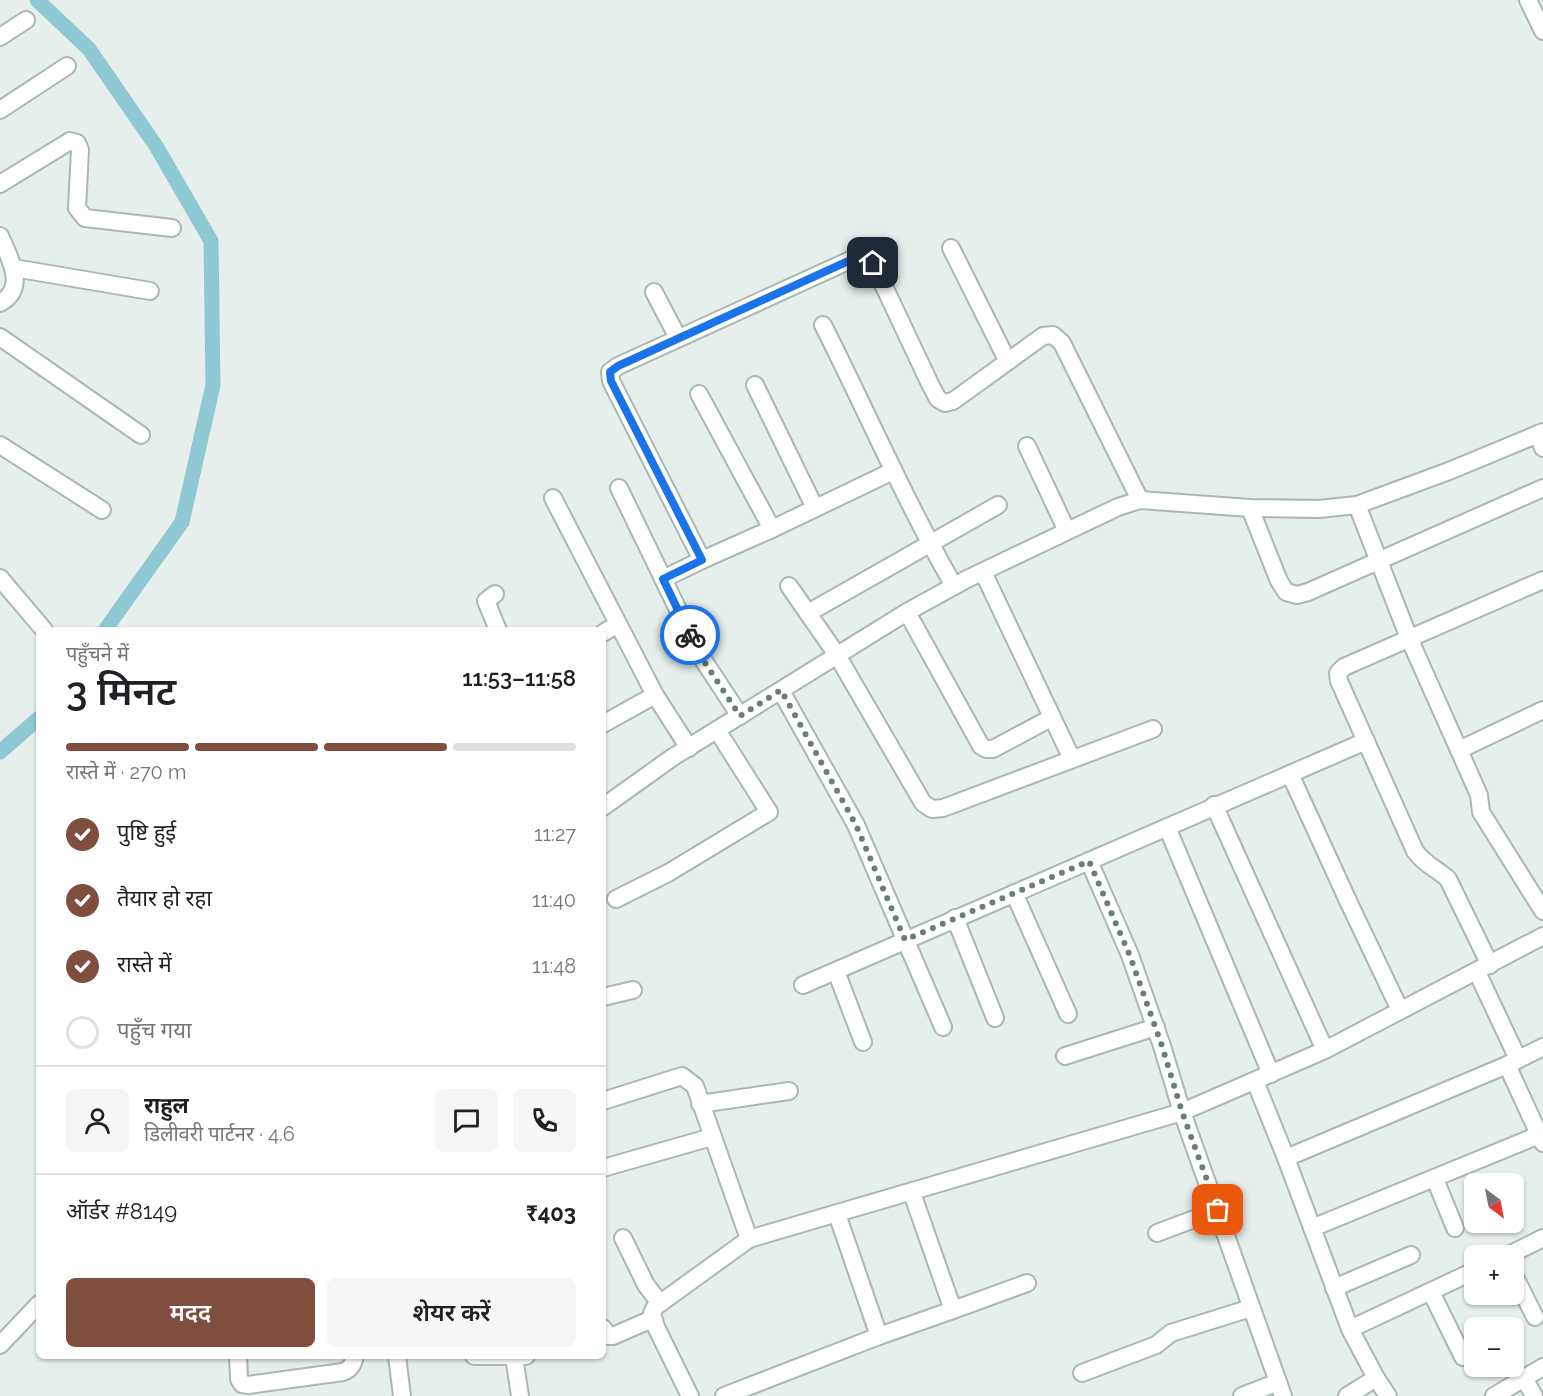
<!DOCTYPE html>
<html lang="hi">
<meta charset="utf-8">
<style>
:root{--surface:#fff;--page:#f6f6f6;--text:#202124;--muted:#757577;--line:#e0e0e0;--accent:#7f4e3f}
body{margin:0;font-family:Raleway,"Noto Sans Devanagari",sans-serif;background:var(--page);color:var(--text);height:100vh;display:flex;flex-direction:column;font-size:22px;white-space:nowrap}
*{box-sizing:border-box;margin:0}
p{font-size:20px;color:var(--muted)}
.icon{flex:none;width:33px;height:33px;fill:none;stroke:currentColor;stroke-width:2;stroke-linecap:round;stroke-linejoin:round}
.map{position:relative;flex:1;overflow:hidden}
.details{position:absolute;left:36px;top:627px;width:570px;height:732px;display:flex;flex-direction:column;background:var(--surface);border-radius:9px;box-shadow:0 2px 4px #0004}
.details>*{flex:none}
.needle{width:39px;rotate:148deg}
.tools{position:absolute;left:1464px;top:1173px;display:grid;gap:12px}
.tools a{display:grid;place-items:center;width:60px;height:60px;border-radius:9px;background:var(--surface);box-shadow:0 2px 4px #0004;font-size:30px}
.pin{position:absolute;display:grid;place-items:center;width:51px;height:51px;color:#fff;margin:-26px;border-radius:12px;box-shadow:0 3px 9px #0006}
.courier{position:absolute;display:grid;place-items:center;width:60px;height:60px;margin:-30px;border:4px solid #1a73e8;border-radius:50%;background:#fff;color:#222;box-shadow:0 2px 8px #0007}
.summary em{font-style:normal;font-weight:600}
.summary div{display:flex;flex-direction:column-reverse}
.summary{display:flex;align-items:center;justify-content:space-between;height:102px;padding:0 30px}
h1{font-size:39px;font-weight:600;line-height:45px}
.bar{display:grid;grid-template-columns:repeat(4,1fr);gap:9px 6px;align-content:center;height:72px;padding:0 30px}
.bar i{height:8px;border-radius:4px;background:var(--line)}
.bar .on{background:var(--accent)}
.bar p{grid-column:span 4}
.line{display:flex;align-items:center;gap:15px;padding:0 30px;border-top:2px solid var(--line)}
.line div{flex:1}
.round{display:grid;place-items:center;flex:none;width:63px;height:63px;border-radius:9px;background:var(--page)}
ol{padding:0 30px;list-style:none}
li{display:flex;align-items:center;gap:18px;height:66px}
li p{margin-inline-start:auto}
li .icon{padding:6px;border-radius:50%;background:var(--accent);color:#fff;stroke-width:4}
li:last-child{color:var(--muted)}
li i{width:33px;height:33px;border:3px solid var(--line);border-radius:50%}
.button{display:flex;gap:12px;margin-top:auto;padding:12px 30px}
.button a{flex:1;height:69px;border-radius:9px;background:var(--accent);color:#fff;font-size:24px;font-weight:600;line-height:69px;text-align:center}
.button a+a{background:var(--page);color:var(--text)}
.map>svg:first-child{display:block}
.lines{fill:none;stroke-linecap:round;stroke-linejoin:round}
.canal{stroke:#8ec9d4;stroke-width:15}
.minor-casing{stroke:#a8b8b2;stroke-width:20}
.minor{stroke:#fff;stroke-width:16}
.done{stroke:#687f78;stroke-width:6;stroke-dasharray:0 10.8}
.route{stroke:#1a73e8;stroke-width:8}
</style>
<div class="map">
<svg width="1543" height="1396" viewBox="0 0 1543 1396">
<rect width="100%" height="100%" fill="#e6efeb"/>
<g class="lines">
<g class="canal">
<polyline points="37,0 89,49 156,146 211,241 213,385 182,522 105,630"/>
<polyline points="0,752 39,718"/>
</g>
<defs>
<g id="minor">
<polyline points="1528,0 1543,31"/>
<polyline points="0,37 26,20"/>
<polyline points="0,110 67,66"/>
<polyline points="0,184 70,141 77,143 80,150 77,208 85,218 172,228"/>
<path d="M0 236C9 257 28 288 0 303"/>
<polyline points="951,248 1007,360"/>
<polyline points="14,268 150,291"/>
<polyline points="654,292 678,338"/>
<path d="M823 325C867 412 905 501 954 586"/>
<polyline points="0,337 141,435"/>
<polyline points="755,385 815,508"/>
<polyline points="699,394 772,529 893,471"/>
<polyline points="1538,434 1543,448"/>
<polyline points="0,445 102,510"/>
<polyline points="1027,446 1067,531"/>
<polyline points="619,488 700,655 740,716"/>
<polyline points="553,498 655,695 689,748"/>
<polyline points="1357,505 1409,638 1479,795 1481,812 1543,911"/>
<polyline points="1250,508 1279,581 1286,592 1297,595 1308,592 1543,488"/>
<polyline points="772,529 702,560 611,381 610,372 618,366 857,257 866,257 873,263 930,384 938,399 945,403 953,401 1043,336 1053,335 1062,343 1140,500"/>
<polyline points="983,572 1072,759"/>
<polyline points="0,578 44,630"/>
<polyline points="663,579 702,560"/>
<polyline points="789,586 837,655 923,803 932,809 943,808 1153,729"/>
<polyline points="495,594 486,601 498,630"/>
<polyline points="907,612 981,746 986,749 993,749 1051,718"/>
<polyline points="808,613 998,505"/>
<polyline points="603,633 618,624"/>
<polyline points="781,691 856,825 943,1027"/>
<polyline points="603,724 655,695"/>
<polyline points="1366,741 1290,774 1349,903 1400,1010"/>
<polyline points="1459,750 1543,710"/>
<polyline points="1214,805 1325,1050"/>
<polyline points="603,807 673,757 907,612 967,579 1118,507 1140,500 1250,508 1319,509 1357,505 1449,471 1543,432"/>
<polyline points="1167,827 1271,1074"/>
<polyline points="1089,861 1130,955 1162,1046 1182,1112 1283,1396"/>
<polyline points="1014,893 1068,1014"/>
<polyline points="616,899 668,873 769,812 717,730"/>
<polyline points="955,918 995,1018"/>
<path d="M1490 965 1448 879C1436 868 1425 865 1415 851L1339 681 1338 673 1344 667 1543 580"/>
<polyline points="836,971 863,1042"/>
<polyline points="1477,972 1518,1059"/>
<polyline points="803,985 1290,774"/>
<polyline points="603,997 633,990"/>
<polyline points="1065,1056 1156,1027"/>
<polyline points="1507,1065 1543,1143"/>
<polyline points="1255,1081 1286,1158 1350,1329 1474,1271"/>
<polyline points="603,1101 682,1076 695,1086 749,1239"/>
<polyline points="700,1104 789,1091"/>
<polyline points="1286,1158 1507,1065 1543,1047"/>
<polyline points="603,1168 712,1137"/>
<polyline points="1435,1179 1455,1228"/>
<polyline points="837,1214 879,1336 953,1310 912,1193"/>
<polyline points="1312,1228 1539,1135"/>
<polyline points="1157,1233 1218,1210"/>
<polyline points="623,1238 646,1285 660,1303"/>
<polyline points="1507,1256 1543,1238"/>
<polyline points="1514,1275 1535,1317"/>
<polyline points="1334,1288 1411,1255"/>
<polyline points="1431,1292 1463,1357"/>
<polyline points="953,1310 1027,1283"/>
<polyline points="603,1328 608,1336 613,1336 652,1319"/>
<polyline points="0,1345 39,1304"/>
<path d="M238 1356 239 1379 242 1384 248 1385 343 1372C351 1369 353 1364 355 1356"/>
<polyline points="397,1356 402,1396"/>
<polyline points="474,1356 526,1356"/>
<polyline points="514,1357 520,1396"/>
<polyline points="1082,1373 1156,1345 1171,1333 1251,1308"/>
<polyline points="1376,1378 1388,1396"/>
<polyline points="1524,1378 1534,1396"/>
<polyline points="690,1396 656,1327 652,1313 655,1307 749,1239 1182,1112 1325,1050 1543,936"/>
<polyline points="724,1396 879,1336"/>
<polyline points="1242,1396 1278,1382"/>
<polyline points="1347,1396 1376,1378 1350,1329"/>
<polyline points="1494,1396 1543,1367"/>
</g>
</defs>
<use href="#minor" class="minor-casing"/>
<use href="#minor" class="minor"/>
</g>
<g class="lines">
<polyline class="done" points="690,635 700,655 740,716 781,690 856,825 905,940 1089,861 1130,956 1162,1046 1182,1112 1218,1210"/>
<polyline class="route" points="690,635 663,579 702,560 611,381 610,372 618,366 857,257 866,257 873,263"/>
</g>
</svg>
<div class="tools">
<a><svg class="needle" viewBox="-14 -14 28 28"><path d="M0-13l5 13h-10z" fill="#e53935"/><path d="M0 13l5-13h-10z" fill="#757577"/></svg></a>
<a>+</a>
<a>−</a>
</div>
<div class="pin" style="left:1218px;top:1210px;background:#ea580c"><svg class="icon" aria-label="bag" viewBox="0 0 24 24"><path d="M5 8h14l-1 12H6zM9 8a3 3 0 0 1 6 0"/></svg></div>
<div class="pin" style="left:873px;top:263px;background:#1f2937"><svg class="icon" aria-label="home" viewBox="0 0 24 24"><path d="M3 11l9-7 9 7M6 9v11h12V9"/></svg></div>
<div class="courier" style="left:690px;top:635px"><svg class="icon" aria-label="bike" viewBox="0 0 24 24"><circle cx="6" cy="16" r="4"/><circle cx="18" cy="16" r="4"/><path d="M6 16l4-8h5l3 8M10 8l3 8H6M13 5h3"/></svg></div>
<section class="details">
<div class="summary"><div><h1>3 मिनट</h1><p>पहुँचने में</p></div><em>11:53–11:58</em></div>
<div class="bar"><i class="on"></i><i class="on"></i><i class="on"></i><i></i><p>रास्ते में · 270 m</p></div>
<ol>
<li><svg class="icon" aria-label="check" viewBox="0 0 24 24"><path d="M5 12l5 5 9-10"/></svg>पुष्टि हुई<p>11:27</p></li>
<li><svg class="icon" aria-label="check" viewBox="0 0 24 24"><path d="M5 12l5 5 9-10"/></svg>तैयार हो रहा<p>11:40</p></li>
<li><svg class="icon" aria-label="check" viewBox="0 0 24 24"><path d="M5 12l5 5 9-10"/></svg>रास्ते में<p>11:48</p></li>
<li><i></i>पहुँच गया</li>
</ol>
<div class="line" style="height:108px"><a class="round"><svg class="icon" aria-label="person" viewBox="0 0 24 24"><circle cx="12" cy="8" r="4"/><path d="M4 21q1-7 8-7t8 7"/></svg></a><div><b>राहुल</b><p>डिलीवरी पार्टनर · 4.6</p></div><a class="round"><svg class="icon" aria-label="chat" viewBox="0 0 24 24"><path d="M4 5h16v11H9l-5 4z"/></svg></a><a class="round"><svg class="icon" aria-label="phone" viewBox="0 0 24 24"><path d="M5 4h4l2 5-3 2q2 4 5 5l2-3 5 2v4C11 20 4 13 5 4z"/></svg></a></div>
<div class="line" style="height:78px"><div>ऑर्डर #8149</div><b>₹403</b></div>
<div class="button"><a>मदद</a><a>शेयर करें</a></div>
</section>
</div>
